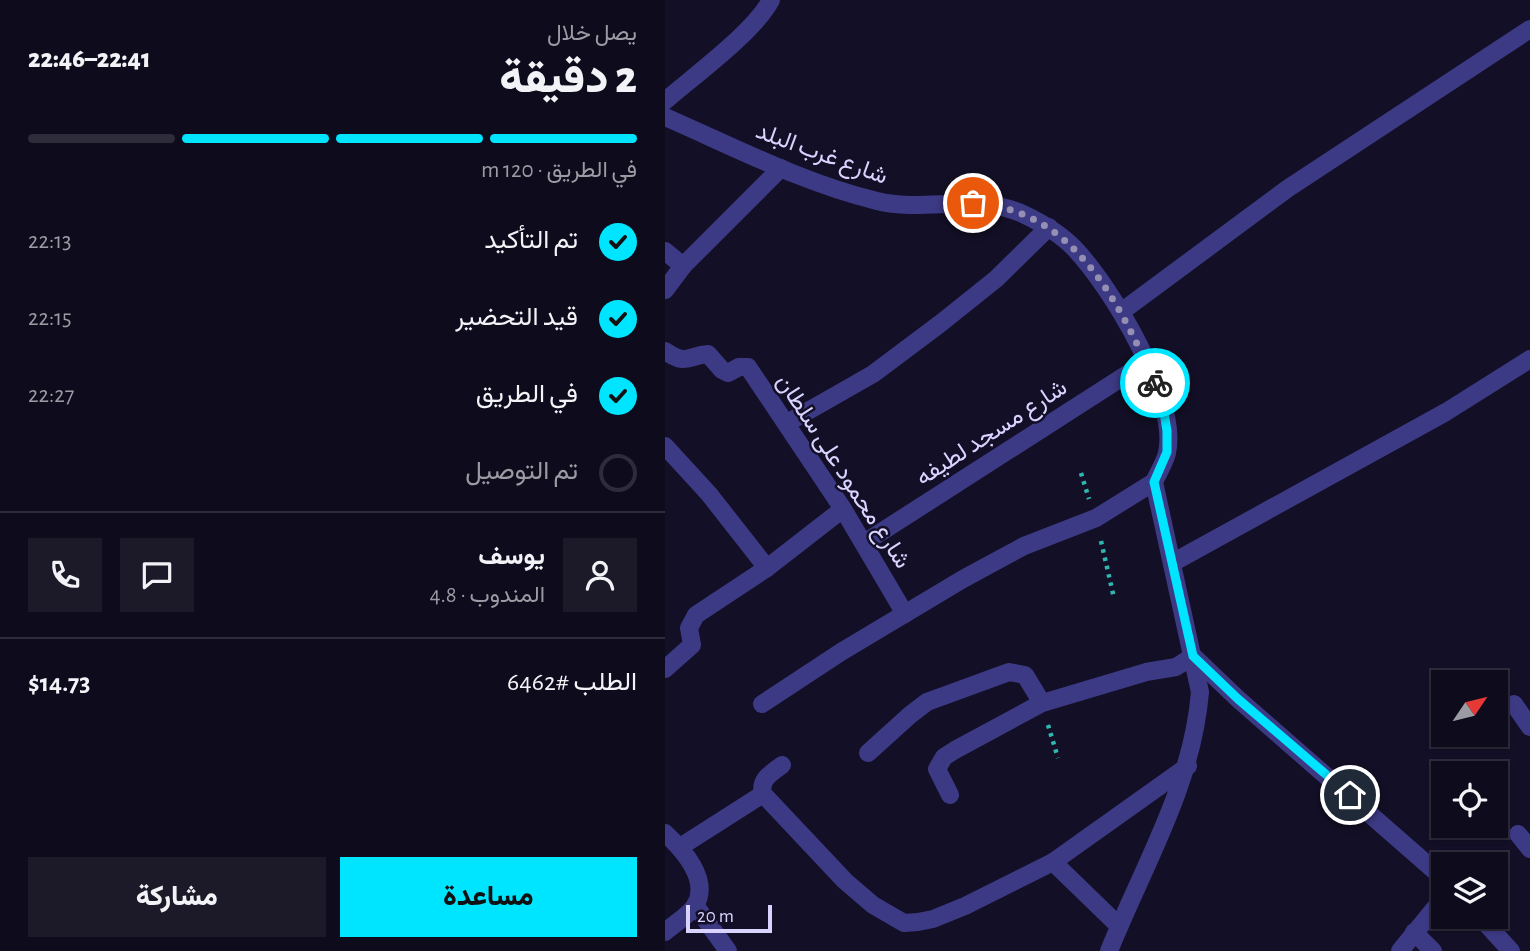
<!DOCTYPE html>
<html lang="ar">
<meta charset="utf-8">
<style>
:root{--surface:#0e0b1c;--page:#1c1929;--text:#f1f3f6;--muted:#9b9ba3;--line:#2e2b3b;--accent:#00e5ff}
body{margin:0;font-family:"Alegreya Sans",Vazirmatn,sans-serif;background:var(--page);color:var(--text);direction:rtl;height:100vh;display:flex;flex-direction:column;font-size:26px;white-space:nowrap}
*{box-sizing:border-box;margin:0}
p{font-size:23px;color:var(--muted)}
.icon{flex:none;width:38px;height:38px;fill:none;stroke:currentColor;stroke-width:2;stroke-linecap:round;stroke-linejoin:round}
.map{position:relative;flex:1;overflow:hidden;direction:ltr}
.sheet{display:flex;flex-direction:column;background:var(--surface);width:665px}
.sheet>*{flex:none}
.needle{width:46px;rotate:55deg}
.controls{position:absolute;left:766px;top:670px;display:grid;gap:14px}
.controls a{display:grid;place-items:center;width:77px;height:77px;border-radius:0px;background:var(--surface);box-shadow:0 2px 5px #0004,0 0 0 2px var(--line);font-size:35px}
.scale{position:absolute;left:21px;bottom:18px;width:86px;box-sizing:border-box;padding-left:7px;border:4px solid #d9d4ff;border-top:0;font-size:19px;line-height:24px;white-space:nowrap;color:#d9d4ff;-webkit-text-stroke:5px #130f26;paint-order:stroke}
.pin{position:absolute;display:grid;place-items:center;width:60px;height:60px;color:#fff;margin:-30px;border:4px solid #fff;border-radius:50%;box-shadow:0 2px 7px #0007}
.courier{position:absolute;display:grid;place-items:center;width:70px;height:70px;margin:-35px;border:5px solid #00e5ff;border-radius:50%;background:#fff;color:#222;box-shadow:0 2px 9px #0007}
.summary em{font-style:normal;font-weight:800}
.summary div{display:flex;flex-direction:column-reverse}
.summary{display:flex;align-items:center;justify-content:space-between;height:119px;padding:0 28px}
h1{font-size:46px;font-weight:800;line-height:52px}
.bar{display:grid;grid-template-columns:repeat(4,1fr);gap:10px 7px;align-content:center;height:84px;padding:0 28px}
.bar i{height:9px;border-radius:5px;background:var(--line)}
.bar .current{background:var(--accent)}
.bar p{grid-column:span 4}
.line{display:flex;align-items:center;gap:18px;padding:0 28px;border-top:2px solid var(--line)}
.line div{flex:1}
.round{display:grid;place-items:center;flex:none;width:74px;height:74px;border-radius:0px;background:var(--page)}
ol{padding:0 28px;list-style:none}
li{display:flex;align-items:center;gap:21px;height:77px}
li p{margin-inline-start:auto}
li .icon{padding:7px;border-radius:50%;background:var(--accent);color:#111;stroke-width:4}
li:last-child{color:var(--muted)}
li i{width:38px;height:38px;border:4px solid var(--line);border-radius:50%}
.primary-button{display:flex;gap:14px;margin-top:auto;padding:14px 28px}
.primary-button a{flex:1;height:80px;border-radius:0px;background:var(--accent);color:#111;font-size:28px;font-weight:800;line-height:80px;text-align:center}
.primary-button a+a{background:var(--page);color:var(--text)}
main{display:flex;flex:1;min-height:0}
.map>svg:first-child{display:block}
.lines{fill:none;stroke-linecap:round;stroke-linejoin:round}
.path{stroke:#2fb8b0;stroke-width:4.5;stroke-dasharray:3.5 5;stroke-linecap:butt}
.street{stroke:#3d3a85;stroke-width:18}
.done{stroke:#948fb3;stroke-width:7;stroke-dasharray:0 12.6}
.route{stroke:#00e5ff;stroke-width:9}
.labels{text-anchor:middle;stroke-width:5;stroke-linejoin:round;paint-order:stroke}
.street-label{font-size:24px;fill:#d9d4ff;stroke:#130f26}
</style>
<main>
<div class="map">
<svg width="865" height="951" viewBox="0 0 865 951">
<rect width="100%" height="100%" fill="#130f26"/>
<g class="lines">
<g class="path">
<polyline points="416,473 424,499"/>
<polyline points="436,541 449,598"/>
<polyline points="383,725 393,758"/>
</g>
<g class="street">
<path d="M0 101C30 75 89 32 106 0"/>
<path d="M0 117C69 147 138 183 212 201 261 213 310 192 358 214 377 223 395 233 410 249 446 287 514 399 502 453 500 462 493 473 489 482"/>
<polyline points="0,251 18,266"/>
<polyline points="0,290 18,266 116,168"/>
<polyline points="456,312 622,189 865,29"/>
<path d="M0 351C22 366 21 356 43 354L57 370 63 373 74 367H83L178 509 240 614"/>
<polyline points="122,423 208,374 276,323 331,279 384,227"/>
<polyline points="0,446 44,494 102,568"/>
<polyline points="199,543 481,362"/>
<polyline points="507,563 781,412 865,359"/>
<polyline points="0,669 27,645 24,628 31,615 102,568 178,509"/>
<polyline points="97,704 176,652 298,579 359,546 431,518 489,482"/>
<polyline points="849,704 865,727"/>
<polyline points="203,753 245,715 262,702 344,672 360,675 377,703"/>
<path d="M117 765C107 773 94 779 98 794L180 881 208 905 239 923 253 922 268 919 300 906 388 862 523 766"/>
<polyline points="285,795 272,769 279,757 290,750 377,703 481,672 511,667 528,656 573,699 779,879"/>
<path d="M0 833C17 849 46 879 30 906 24 915 9 924 0 932"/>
<polyline points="853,834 865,849"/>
<polyline points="15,847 98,794"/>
<polyline points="388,862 454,926"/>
<polyline points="30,905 63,951"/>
<polyline points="815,917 846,951"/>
<polyline points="749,932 768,951"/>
<path d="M444 951C479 864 527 787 535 692L489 482"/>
<polyline points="735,951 779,897"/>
</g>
</g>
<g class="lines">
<path class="done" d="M308 203C409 209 454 302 490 383"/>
<polyline class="route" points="490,383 498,406 502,431 502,452 489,482 528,656 573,699 685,795"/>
</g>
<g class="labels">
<g class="street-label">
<text transform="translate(157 153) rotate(20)" y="8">شارع غرب البلد</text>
<text transform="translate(326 432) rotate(-33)" y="8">شارع مسجد لطيفه</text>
<text transform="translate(179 471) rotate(57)" y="8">شارع محمود على سلطان</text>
</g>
</g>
</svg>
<div class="controls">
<a><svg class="needle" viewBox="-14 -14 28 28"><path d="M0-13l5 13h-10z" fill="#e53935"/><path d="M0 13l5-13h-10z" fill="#9b9ba3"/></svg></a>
<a><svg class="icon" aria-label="locate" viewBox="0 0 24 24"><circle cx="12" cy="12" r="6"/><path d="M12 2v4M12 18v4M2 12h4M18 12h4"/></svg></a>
<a><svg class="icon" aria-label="layers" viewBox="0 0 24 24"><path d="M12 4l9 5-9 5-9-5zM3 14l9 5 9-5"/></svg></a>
</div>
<div class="scale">20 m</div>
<div class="pin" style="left:308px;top:203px;background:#ea580c"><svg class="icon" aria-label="bag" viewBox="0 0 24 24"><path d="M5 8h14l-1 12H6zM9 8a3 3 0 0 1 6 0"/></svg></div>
<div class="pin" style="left:685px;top:795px;background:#1f2937"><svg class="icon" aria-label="home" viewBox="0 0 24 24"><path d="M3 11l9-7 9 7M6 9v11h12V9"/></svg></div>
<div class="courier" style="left:490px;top:383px"><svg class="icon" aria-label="bike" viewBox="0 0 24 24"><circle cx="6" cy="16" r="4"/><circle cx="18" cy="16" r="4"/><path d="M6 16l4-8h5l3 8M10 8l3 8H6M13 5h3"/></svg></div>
</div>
<section class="sheet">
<div class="summary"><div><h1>2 دقيقة</h1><p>يصل خلال</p></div><em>22:41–22:46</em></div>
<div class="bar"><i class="current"></i><i class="current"></i><i class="current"></i><i></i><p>في الطريق · 120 m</p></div>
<ol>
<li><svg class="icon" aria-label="check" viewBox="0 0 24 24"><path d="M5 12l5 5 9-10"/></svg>تم التأكيد<p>22:13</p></li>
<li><svg class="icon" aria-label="check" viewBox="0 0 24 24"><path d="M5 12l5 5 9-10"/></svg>قيد التحضير<p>22:15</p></li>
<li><svg class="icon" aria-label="check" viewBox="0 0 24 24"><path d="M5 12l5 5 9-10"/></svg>في الطريق<p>22:27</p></li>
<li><i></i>تم التوصيل</li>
</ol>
<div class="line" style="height:126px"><a class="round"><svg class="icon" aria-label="person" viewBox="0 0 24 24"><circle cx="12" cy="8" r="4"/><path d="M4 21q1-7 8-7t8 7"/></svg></a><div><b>يوسف</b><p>المندوب · 4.8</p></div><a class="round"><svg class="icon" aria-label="chat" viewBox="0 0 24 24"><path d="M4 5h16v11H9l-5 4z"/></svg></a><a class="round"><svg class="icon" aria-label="phone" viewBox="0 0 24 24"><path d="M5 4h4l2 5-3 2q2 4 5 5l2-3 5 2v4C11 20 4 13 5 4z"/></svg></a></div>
<div class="line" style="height:91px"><div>الطلب #6462</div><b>$14.73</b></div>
<div class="primary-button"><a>مساعدة</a><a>مشاركة</a></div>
</section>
</main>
